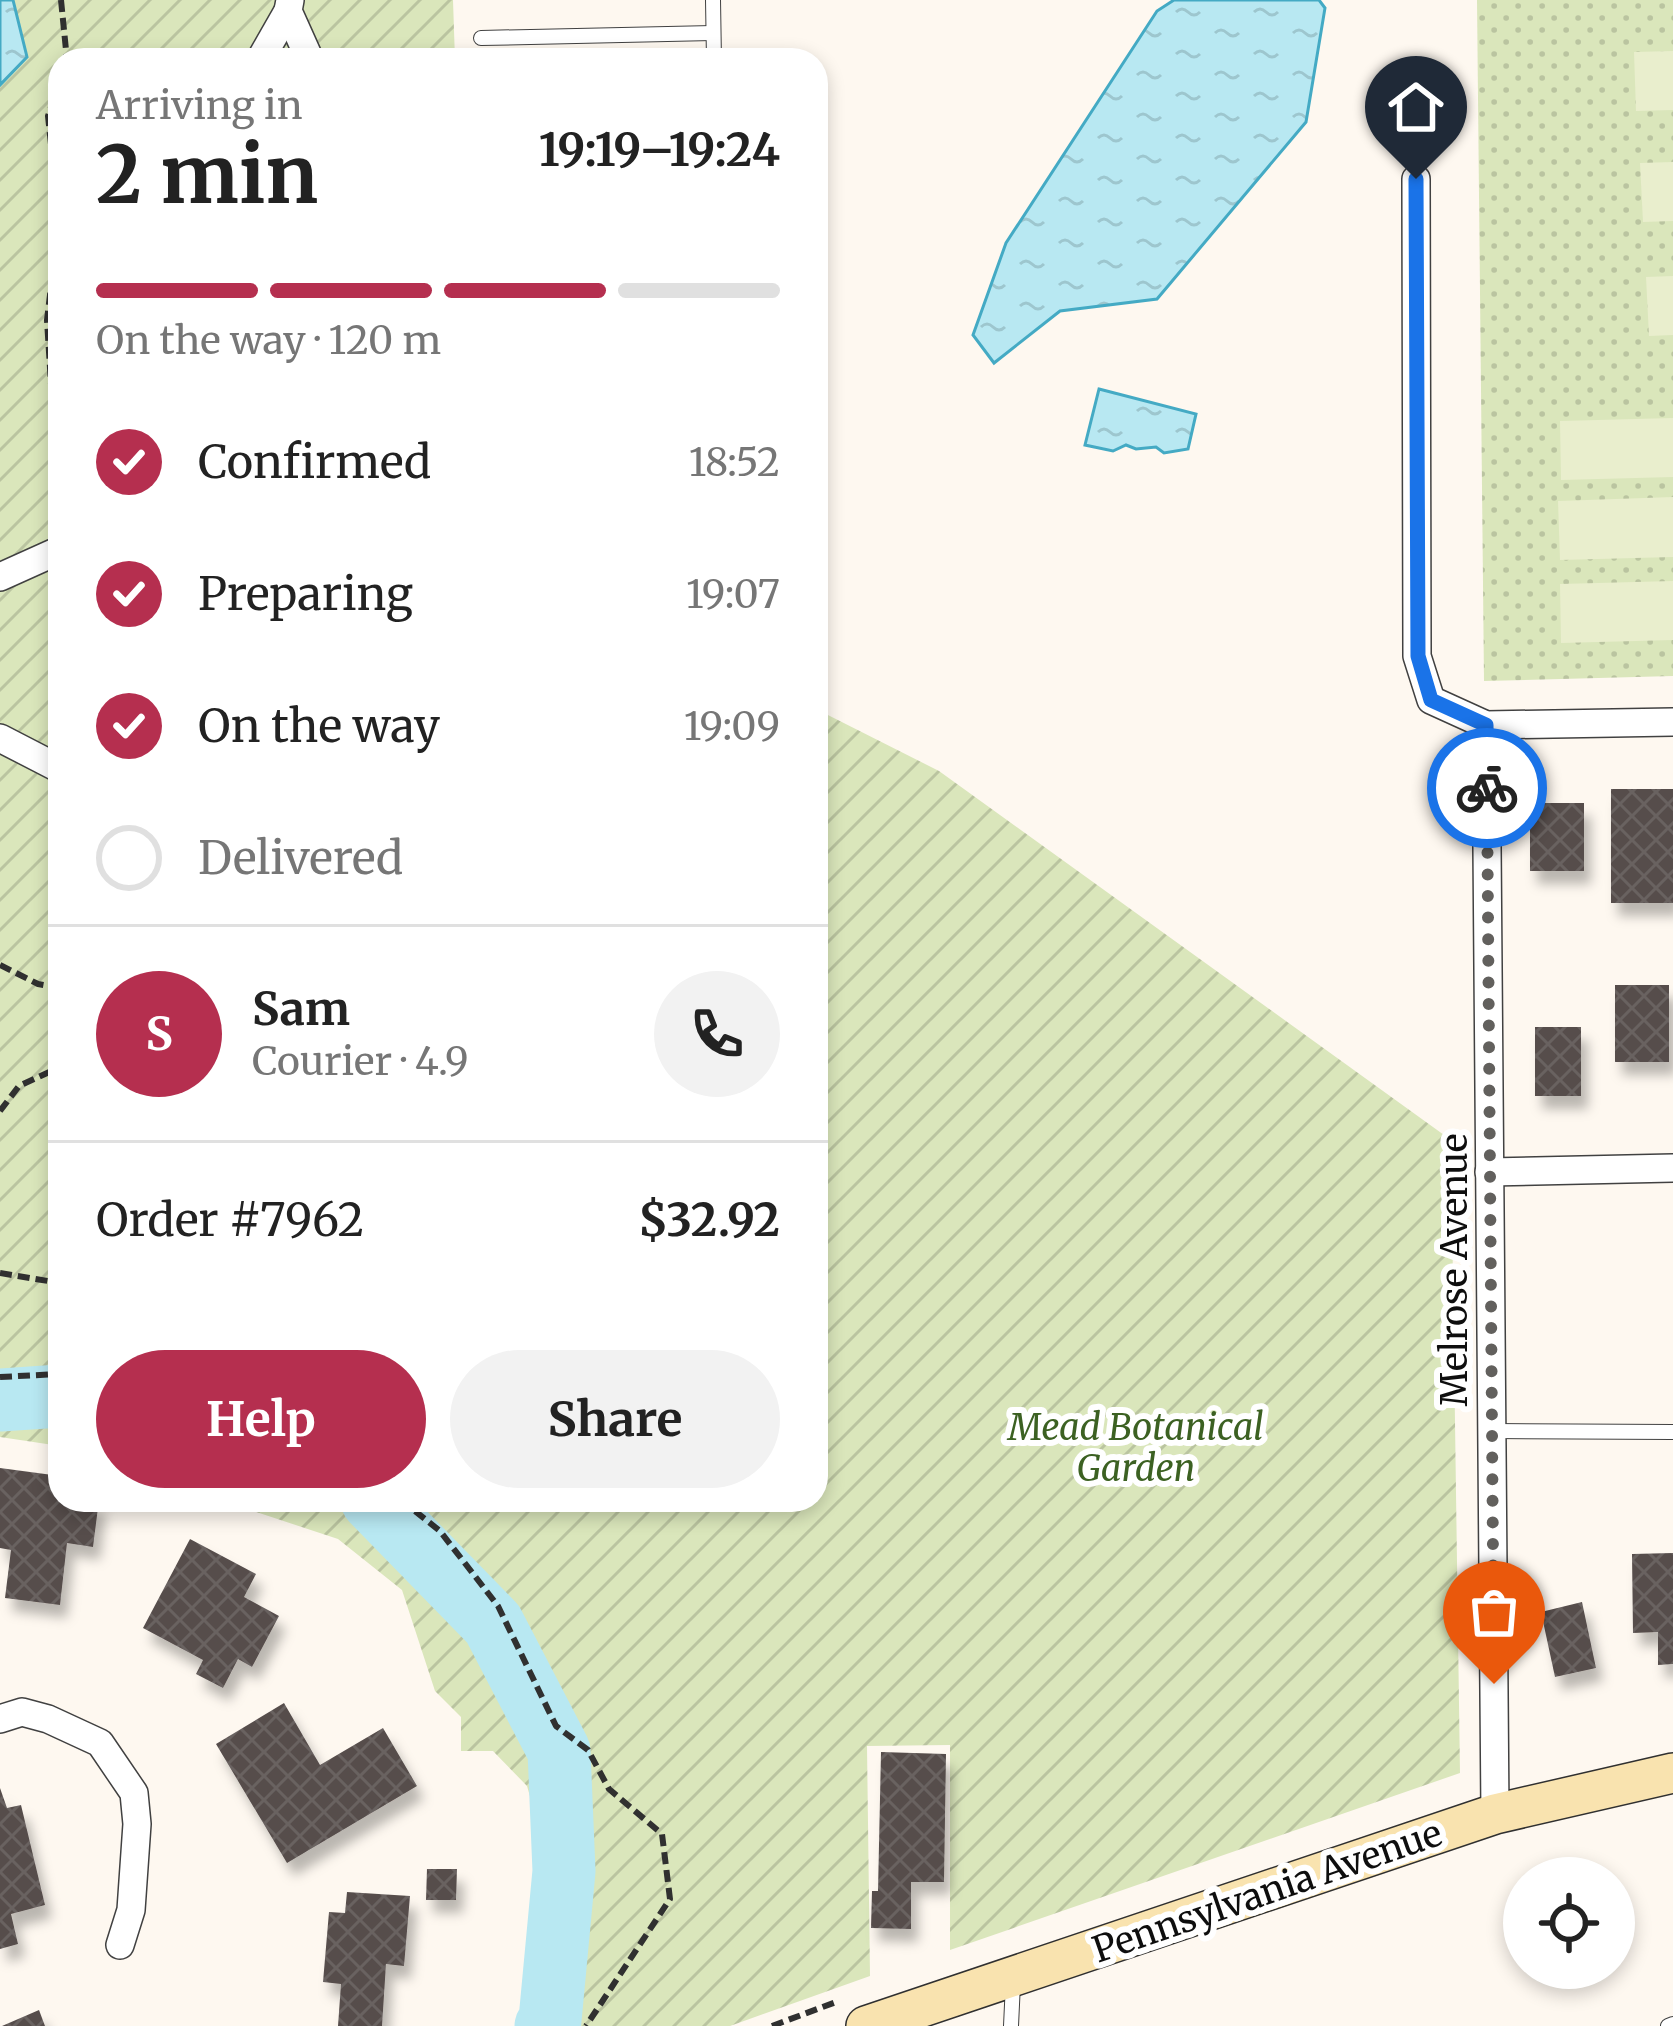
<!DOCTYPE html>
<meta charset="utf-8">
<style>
:root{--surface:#fff;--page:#f2f2f2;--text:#222;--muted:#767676;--line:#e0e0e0;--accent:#b52f4f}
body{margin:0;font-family:Merriweather,serif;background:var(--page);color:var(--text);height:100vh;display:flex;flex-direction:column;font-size:45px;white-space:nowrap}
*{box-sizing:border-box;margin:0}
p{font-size:39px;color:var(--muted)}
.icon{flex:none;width:66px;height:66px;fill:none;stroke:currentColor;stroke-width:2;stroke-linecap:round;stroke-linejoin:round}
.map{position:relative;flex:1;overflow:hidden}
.sheet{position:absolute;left:48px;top:48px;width:780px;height:1464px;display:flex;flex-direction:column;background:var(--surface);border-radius:36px;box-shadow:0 6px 18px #0003}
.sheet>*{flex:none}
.tools{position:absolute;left:1503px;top:1857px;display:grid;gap:24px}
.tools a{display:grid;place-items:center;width:132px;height:132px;border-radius:50%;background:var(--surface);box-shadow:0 6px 18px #0003;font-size:60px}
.pin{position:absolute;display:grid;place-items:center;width:102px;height:102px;color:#fff;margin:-123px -51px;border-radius:50% 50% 50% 0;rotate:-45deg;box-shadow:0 0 12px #0007}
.pin .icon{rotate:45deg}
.courier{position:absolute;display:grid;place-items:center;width:120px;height:120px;margin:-60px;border:9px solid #1a73e8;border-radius:50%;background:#fff;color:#222;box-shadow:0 3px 15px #0007}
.headline em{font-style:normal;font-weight:700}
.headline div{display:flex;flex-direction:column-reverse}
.headline{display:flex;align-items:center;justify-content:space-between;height:204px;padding:0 48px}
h1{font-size:78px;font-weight:700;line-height:90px}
.bar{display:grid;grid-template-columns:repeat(4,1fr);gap:18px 12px;align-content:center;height:144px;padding:0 48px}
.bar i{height:15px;border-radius:9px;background:var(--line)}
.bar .current{background:var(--accent)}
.bar p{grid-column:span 4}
.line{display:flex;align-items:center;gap:30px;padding:0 48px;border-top:3px solid var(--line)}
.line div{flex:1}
.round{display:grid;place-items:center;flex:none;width:126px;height:126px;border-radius:63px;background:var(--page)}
ol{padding:0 48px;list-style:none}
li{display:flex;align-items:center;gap:36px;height:132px}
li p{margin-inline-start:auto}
li .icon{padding:12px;border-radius:50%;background:var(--accent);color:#fff;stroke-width:4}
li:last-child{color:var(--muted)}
li i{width:66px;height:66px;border:6px solid var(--line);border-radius:50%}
.cta{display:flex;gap:24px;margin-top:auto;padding:24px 48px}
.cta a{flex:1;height:138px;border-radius:72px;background:var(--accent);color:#fff;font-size:48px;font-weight:700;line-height:138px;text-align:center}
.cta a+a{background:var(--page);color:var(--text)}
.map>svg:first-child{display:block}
.park{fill:url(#park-dots)}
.garden{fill:url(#garden-furrows)}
.pitch{fill:#e9eecd}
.water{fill:url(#water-ripples);stroke:#44aac4;stroke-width:3}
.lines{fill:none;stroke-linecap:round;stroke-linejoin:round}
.river{stroke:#b8e8f2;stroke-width:63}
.building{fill:url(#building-cross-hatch);filter:url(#shadow)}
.lane-casing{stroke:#414141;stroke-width:16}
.street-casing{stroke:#414141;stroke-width:30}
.secondary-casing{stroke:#303030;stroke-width:42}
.path{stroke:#303030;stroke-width:6;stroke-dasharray:12 6;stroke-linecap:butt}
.lane{stroke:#fff;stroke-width:14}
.street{stroke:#fff;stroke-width:27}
.secondary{stroke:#f9e3af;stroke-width:39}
.done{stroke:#62605d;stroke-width:12;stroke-dasharray:0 21.6}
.route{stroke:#1a73e8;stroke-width:15}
.labels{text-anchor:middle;stroke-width:12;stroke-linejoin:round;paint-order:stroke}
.street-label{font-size:36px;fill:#0e0e0e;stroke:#fff}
.park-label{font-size:36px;font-style:italic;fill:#3c6122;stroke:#fff}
</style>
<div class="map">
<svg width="1673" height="2026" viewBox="0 0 1673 2026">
<defs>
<pattern id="park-dots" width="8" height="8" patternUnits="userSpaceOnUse" patternTransform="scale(3)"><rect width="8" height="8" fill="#dae6bb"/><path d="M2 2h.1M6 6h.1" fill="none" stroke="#bac4a0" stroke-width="1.8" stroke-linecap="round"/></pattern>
<pattern id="garden-furrows" width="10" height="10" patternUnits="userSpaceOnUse" patternTransform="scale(3)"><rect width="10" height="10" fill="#dae6bb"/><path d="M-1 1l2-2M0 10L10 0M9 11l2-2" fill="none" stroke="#bac4a0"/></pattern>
<pattern id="water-ripples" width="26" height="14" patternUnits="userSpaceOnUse" patternTransform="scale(3)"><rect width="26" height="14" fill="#b8e8f2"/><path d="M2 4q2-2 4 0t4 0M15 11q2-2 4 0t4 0" fill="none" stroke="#9dc6ce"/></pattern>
<pattern id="building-cross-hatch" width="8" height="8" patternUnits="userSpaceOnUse" patternTransform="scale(3)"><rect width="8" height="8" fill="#564d4b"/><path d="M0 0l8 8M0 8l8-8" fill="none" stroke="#696261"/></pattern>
<filter id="shadow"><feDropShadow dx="7" dy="13" stdDeviation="6" flood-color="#0004"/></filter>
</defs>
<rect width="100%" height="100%" fill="#fef8f0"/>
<polygon class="park" points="1477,0 1673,0 1673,676 1484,681"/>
<g class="garden">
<polygon points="0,0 453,0 455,60 60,60 60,1446 0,1437"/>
<polygon points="816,709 939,771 1451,1140 1460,1773 950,1950 950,1745 867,1746 870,1976 730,2026 524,2026 531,2015 547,1933 550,1866 527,1786 493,1751 461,1751 461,1717 435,1691 402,1590 338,1539 220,1500 816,1500"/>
</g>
<g class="pitch">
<polygon points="1673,51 1673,110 1636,111 1634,52"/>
<polygon points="1673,162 1673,221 1643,222 1640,163"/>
<polygon points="1673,276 1673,335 1649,336 1646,277"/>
<polygon points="1673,418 1673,477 1561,480 1560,421"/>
<polygon points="1673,497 1673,557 1560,560 1558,501"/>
<polygon points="1673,581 1673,640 1561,643 1560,584"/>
</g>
<g class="water">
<polygon points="0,0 13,0 27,57 0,85"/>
<polygon points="1174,0 1319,0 1325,8 1306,122 1157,299 1060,311 994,363 973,335 1006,243 1157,11"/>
<polygon points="1099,389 1196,414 1188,449 1164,453 1156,447 1136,449 1126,445 1113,451 1085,445"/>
</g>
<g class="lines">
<g class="river">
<polyline points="0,1400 60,1396"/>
<polyline points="372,1500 493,1624 559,1751 564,1871 550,2020 546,2026"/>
</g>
</g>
<g class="building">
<rect x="1611" y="789" width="62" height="114"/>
<rect x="1530" y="803" width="54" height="68"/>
<rect x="1615" y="985" width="54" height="77"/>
<rect x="1535" y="1027" width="46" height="69"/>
<polygon points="0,1468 60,1476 60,1500 99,1500 93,1547 67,1543 60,1605 5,1598 11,1550 0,1548"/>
<polygon points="190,1539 256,1574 244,1597 279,1616 252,1667 238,1659 223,1688 196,1674 203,1660 143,1628"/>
<polygon points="1673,1553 1673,1664 1658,1665 1658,1632 1633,1633 1632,1554"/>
<polygon points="1582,1602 1596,1668 1555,1677 1541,1612"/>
<polygon points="284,1703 320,1765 383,1728 417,1786 287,1863 216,1744"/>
<polygon points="881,1752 946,1754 944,1882 911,1882 911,1929 871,1928 872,1891 878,1891"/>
<polygon points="0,1788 7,1808 21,1805 45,1905 11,1914 18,1944 0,1949"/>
<polygon points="427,1869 457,1869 456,1900 426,1900"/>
<polygon points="347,1892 410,1896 404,1966 386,1964 382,2026 338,2026 341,1984 323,1982 329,1912 345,1913"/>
<polygon points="39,2010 45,2026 2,2026"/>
</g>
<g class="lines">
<defs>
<g id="lane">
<polyline points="713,0 714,60"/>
<polyline points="481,38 713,33"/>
<polyline points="1492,1431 1673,1432"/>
<polyline points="1011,2026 1013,1983"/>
<polyline points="1668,2026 1673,2024"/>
</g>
<g id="street">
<polyline points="290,0 288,11 310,60"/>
<polyline points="260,60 288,11"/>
<polyline points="1416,179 1417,656 1431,700 1486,725 1673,722"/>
<polyline points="0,577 60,550"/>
<polyline points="1486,725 1495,1814"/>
<polyline points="0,738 60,769"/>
<polyline points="1489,1172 1673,1168"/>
<polyline points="0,1719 22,1712 48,1719 100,1743 134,1793 137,1824 131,1910 120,1945"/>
</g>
<polyline id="secondary" points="866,2026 1495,1814 1673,1773"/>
</defs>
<use href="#lane" class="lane-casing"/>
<use href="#street" class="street-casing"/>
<use href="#secondary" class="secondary-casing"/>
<g class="path">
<polyline points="61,0 67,60"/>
<polyline points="60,80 48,116 59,220 47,320 52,400 60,440"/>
<polyline points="0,965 38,984 60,988"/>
<polyline points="0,1111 19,1086 60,1067"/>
<polyline points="0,1273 60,1283"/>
<polyline points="0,1377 60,1374"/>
<polyline points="401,1500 440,1531 498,1606 556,1726 588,1750 609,1789 662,1834 670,1899 586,2026"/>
<polyline points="772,2026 836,2002"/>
</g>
<use href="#lane" class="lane"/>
<use href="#street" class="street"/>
<use href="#secondary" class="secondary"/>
</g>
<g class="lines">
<polyline class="done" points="1487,788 1494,1684"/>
<polyline class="route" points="1416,179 1418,656 1431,700 1486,725 1487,788"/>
</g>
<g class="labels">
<g class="street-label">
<text transform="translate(1454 1270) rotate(-90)" y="13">Melrose Avenue</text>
<text transform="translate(1267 1891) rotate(-19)" y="13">Pennsylvania Avenue</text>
</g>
<g class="park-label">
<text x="1136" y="1440">Mead Botanical<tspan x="1136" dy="41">Garden</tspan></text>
</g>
</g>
</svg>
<div class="tools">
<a><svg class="icon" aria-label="locate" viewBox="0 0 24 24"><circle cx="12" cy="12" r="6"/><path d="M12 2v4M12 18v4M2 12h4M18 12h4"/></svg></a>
</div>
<div class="pin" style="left:1494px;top:1684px;background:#ea580c"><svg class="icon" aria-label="bag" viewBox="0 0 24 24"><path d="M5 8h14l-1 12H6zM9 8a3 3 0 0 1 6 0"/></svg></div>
<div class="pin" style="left:1416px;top:179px;background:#1f2937"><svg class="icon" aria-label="home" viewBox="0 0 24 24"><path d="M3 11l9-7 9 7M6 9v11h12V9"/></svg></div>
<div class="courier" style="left:1487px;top:788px"><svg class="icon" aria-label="bike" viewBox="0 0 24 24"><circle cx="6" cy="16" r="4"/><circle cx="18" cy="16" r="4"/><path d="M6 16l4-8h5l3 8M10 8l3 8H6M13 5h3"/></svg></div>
<section class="sheet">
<div class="headline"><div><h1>2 min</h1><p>Arriving in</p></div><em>19:19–19:24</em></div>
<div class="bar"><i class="current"></i><i class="current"></i><i class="current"></i><i></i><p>On the way · 120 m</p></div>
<ol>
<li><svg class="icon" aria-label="check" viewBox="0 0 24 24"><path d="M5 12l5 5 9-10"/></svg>Confirmed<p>18:52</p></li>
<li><svg class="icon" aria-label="check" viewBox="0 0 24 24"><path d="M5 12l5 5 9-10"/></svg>Preparing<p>19:07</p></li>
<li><svg class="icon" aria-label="check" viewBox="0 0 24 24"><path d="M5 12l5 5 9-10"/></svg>On the way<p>19:09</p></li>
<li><i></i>Delivered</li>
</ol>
<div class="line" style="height:216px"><b class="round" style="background:var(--accent);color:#fff">S</b><div><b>Sam</b><p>Courier · 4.9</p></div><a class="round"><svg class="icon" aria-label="phone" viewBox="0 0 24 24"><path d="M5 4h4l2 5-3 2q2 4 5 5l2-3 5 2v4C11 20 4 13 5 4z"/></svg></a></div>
<div class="line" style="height:156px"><div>Order #7962</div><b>$32.92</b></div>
<div class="cta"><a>Help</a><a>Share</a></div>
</section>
</div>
